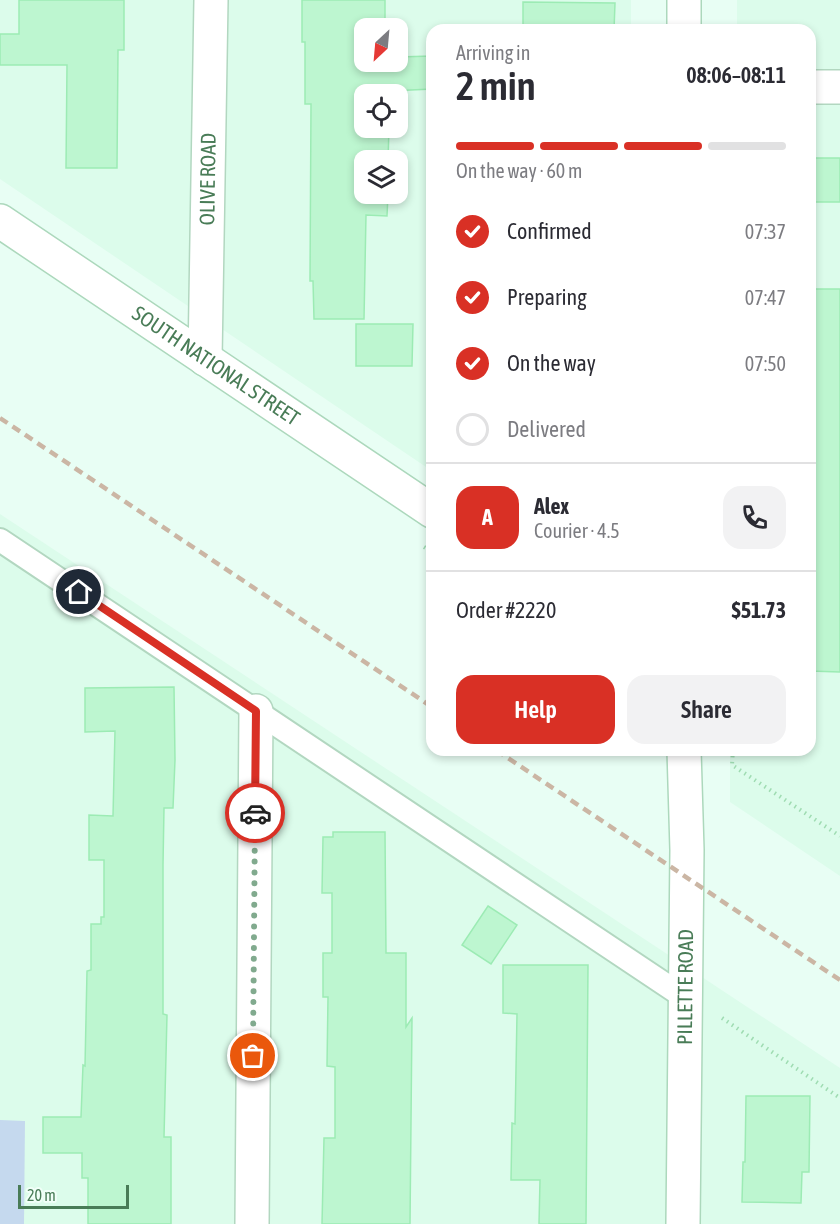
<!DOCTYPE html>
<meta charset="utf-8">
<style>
:root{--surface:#fff;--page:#f2f2f3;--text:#2b2b33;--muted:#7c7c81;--line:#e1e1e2;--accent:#d93025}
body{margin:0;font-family:"Asap Condensed",sans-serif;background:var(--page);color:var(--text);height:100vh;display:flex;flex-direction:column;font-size:22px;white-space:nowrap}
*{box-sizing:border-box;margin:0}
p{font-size:20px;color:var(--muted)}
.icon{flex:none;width:33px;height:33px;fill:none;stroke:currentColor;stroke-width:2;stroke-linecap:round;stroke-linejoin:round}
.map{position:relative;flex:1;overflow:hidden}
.sheet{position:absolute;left:426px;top:24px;width:390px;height:732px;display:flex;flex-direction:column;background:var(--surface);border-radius:18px;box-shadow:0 3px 9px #0003}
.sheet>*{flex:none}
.needle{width:39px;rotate:206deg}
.buttons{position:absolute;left:354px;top:18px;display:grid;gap:12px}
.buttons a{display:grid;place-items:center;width:54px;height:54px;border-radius:12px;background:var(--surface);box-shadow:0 3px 9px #0003;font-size:30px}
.scale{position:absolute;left:18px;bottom:15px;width:111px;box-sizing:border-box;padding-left:6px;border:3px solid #497c57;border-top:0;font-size:16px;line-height:21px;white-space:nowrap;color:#497c57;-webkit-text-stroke:4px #f1fff8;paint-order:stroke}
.pin{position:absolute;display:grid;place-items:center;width:51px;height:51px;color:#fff;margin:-26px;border:3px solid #fff;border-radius:50%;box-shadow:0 2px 6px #0007}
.courier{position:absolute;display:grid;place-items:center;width:60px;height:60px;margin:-30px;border:4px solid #d93025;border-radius:50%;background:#fff;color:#222;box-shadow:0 2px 8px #0007}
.summary em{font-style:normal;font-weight:600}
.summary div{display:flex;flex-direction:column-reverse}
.summary{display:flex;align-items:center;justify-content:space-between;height:102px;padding:0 30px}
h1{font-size:39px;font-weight:600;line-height:45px}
.bar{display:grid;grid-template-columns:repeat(4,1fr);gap:9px 6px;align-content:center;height:72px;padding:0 30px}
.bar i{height:8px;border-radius:4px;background:var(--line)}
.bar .on{background:var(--accent)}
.bar p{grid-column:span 4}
.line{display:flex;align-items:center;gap:15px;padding:0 30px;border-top:2px solid var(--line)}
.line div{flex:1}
.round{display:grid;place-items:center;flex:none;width:63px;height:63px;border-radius:18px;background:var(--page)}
ol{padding:0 30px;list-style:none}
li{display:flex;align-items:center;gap:18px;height:66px}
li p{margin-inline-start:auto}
li .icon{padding:6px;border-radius:50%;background:var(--accent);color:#fff;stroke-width:4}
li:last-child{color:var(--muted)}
li i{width:33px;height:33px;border:3px solid var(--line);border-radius:50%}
.primary-button{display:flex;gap:12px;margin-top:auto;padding:12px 30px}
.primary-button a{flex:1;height:69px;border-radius:18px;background:var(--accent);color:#fff;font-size:24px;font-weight:600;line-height:69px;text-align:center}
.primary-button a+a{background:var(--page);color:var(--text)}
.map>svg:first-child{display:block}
.residential{fill:#dcfceb;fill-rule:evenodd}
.green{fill:#c5d9ee}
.building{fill:#bdf6d0;stroke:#9cebb4;stroke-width:1.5}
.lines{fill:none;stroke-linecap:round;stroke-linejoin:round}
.lane-casing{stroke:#b2d7c0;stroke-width:26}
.street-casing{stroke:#b2d7c0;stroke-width:36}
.secondary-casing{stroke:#acd8bc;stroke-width:36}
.path{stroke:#9fdcb2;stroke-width:4;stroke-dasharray:1.5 4.5;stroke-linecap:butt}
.lane{stroke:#fff;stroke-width:22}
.street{stroke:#fff;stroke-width:33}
.secondary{stroke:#fff;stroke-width:33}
.rail{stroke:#cbb6a4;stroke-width:4.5;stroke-dasharray:9 6;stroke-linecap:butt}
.done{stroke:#81aa8e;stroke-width:6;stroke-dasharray:0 10.8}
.route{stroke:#d93025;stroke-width:8}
.labels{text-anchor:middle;stroke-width:4.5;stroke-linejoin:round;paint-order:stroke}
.street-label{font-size:21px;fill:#497c57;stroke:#f1fff8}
</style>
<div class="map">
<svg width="840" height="1224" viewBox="0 0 840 1224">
<rect width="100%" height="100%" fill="#e8fef4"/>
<g class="residential">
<path d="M0 0H631V30H432V471L0 179ZM364 28H398V62H364ZM364 94H398V128H364ZM364 160H398V194H364Z"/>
<polygon points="737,0 840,0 840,876 730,802 730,750 810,750 810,30 737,30"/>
<polygon points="0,514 840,1068 840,1224 0,1224"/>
</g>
<polygon class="green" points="0,1120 25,1121 24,1224 0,1224"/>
<g class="building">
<polygon points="19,0 124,0 124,50 118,50 117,168 66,168 67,65 0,65 0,34 19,34"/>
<polygon points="302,0 385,0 385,28 364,28 364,62 398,62 398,57 432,56 432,89 389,91 389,94 364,94 364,128 389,128 388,160 364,160 364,194 388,194 387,216 366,215 364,319 314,319 313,281 310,281 311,104 305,104 305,42 302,42"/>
<polygon points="523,2 615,3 614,30 523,30"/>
<rect x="810" y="158" width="30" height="44"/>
<polygon points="810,289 840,289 840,672 810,671"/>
<polygon points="356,324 413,324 412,366 356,366"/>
<polygon points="174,687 175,760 173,808 164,808 163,865 163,1014 167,1015 164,1137 171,1137 171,1224 88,1224 88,1178 82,1178 82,1153 43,1153 43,1117 81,1117 83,1065 85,1066 87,971 91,970 91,924 101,924 101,917 104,917 104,860 89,860 89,815 113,816 115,731 85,732 85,688"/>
<polygon points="333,832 385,832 386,953 406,953 406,1027 412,1018 410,1224 322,1224 324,1138 335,1138 335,1067 327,1066 328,997 323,997 323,953 332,953 332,893 322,893 323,837 333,837"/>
<polygon points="488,906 517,925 491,964 462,945"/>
<polygon points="503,965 588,965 586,1224 539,1224 540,1180 511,1180 512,1123 515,1124 517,1014 503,1013"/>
<polygon points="746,1096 810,1096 809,1172 802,1172 801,1203 742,1202 743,1162 745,1162"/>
</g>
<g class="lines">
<defs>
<polyline id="lane" points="0,540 684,997"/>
<g id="street">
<polyline points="810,87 840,87"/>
<path id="s1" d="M205 359 211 0"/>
<polyline points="252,1224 256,711"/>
</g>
<g id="secondary">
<polyline points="684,30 684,0"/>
<path id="s2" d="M0 221 432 511"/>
<path id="s3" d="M683 1224 687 850 684 750"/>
</g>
</defs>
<use href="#lane" class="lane-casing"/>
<use href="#street" class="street-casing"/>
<use href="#secondary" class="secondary-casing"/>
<g class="path">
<polyline points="424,547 432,552"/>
<polyline points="733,750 732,765 840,836"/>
<polyline points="722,1018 840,1098"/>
</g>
<use href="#lane" class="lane"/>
<use href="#street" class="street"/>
<use href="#secondary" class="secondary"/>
<g class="rail">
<polyline points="0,418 432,707"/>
<polyline points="496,750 840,980"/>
</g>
</g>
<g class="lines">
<polyline class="done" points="253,1056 255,813"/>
<polyline class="route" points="79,592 256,711 255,813"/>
</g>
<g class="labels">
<g class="street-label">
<text dy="7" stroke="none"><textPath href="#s1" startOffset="180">OLIVE ROAD</textPath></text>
<text dy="7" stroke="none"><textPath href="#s2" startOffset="260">SOUTH NATIONAL STREET</textPath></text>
<text dy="7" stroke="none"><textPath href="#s3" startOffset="237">PILLETTE ROAD</textPath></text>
</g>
</g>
</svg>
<div class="buttons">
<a><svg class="needle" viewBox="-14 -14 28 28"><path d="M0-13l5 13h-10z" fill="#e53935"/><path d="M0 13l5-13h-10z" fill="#7c7c81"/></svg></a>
<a><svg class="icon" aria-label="locate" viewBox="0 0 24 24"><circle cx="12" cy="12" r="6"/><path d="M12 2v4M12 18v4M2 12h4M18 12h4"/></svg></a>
<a><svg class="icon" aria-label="layers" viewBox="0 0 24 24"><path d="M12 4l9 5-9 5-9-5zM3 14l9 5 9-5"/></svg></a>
</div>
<div class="scale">20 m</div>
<div class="pin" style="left:253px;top:1056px;background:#ea580c"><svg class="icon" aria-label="bag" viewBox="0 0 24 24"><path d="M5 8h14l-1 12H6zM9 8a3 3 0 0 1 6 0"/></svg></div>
<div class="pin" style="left:79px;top:592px;background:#1f2937"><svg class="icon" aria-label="home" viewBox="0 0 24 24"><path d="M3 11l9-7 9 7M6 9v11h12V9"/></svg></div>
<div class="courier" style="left:255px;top:813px"><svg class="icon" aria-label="car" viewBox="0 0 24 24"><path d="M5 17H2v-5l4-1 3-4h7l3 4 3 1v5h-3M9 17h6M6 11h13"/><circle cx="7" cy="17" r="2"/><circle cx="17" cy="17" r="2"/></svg></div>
<section class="sheet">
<div class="summary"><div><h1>2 min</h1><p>Arriving in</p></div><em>08:06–08:11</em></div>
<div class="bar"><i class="on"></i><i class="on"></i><i class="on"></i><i></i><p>On the way · 60 m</p></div>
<ol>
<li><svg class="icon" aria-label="check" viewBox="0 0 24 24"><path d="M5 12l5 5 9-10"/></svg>Confirmed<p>07:37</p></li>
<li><svg class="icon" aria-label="check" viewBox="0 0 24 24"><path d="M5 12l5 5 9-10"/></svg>Preparing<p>07:47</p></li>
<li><svg class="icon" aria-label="check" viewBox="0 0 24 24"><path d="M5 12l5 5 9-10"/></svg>On the way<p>07:50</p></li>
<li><i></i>Delivered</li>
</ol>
<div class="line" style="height:108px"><b class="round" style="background:var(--accent);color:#fff">A</b><div><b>Alex</b><p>Courier · 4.5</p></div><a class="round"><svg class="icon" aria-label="phone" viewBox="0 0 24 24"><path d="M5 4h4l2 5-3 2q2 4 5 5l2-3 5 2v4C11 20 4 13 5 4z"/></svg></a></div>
<div class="line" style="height:78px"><div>Order #2220</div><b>$51.73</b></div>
<div class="primary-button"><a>Help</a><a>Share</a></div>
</section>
</div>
